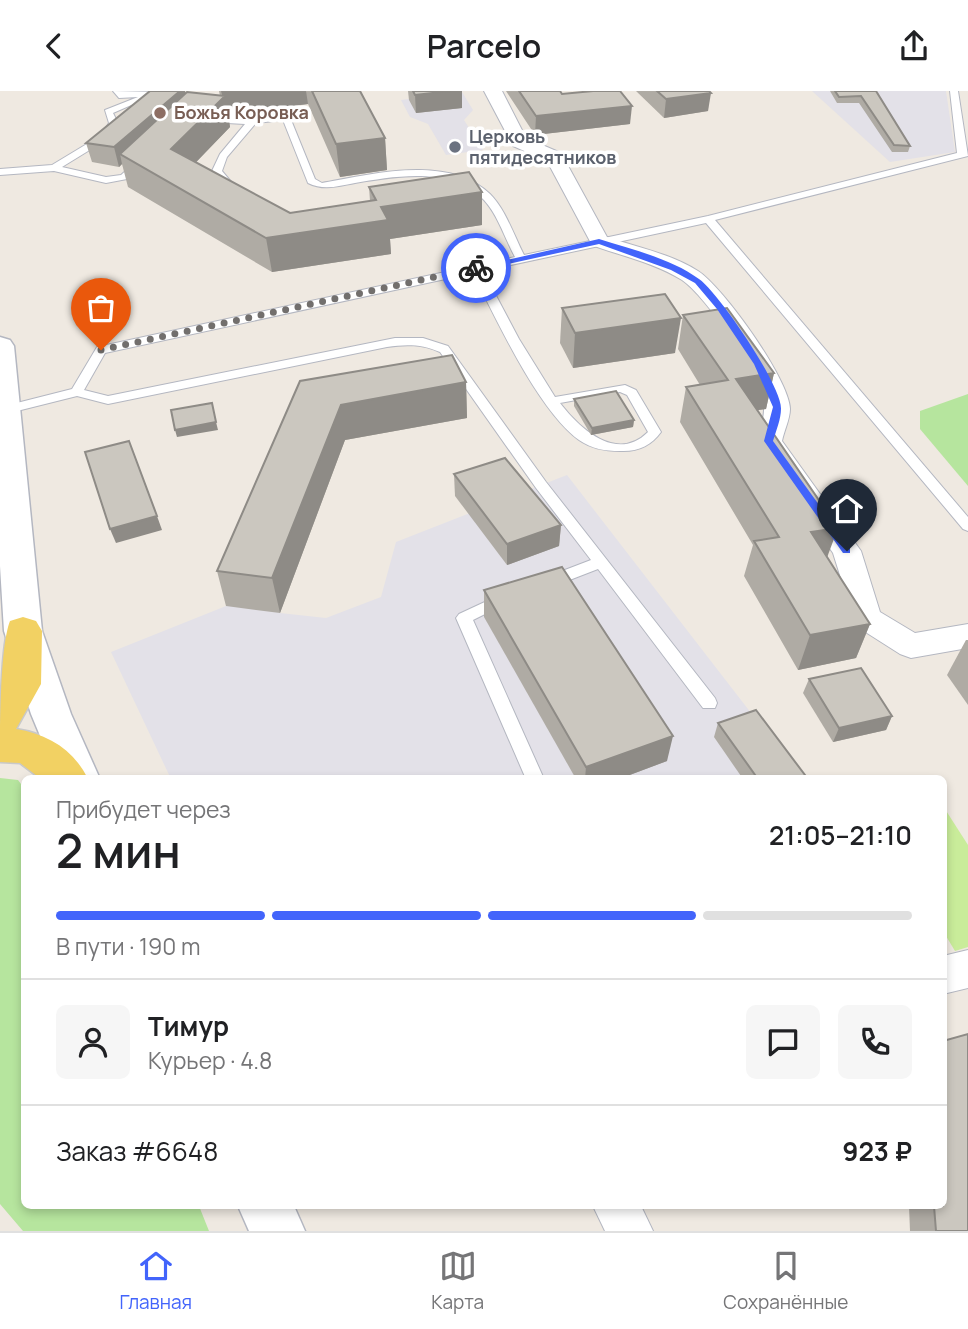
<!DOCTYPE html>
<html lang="ru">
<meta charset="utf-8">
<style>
:root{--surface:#fff;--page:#f6f6f6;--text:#202124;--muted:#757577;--line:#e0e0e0;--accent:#4264fb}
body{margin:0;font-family:Manrope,sans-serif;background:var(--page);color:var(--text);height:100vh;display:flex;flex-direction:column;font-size:26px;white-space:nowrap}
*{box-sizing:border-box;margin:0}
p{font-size:23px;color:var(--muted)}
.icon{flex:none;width:38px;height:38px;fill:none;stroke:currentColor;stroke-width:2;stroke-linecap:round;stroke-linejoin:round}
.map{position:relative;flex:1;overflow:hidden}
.panel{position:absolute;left:21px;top:684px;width:926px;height:434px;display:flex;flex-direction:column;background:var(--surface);border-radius:10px;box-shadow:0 4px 10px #0003}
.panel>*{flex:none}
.pin{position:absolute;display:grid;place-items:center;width:60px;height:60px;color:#fff;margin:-72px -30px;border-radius:50% 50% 50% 0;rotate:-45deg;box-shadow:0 0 7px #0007}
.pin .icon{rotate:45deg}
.courier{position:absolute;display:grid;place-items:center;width:70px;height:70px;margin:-35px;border:5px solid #4264fb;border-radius:50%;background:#fff;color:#222;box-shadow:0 2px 9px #0007}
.overview em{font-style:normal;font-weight:600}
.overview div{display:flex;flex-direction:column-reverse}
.overview{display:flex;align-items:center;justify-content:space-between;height:119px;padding:0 35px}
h1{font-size:46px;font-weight:600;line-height:52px}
.bar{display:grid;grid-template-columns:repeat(4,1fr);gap:10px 7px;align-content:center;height:84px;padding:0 35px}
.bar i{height:9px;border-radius:5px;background:var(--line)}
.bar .current{background:var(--accent)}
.bar p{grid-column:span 4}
.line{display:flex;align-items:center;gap:18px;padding:0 35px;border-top:2px solid var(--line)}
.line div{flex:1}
.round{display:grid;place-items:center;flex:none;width:74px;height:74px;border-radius:10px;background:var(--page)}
header{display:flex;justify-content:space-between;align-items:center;height:91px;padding:0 35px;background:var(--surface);font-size:32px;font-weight:600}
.tabs{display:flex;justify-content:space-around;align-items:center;height:98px;border-top:2px solid var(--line);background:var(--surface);font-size:19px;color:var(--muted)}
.tabs a{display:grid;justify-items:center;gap:4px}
.tabs .current{color:var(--accent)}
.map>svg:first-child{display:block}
.industrial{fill:#e3e1e8}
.green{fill:#b6e59e}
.pitch{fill:#c9ec9a}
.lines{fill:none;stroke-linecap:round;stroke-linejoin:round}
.lane-casing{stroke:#b4b7c1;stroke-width:2}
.street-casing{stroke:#b4b7c1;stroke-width:2}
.secondary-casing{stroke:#b4b7c1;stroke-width:3}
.primary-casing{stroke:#c9c9c9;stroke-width:3}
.lane{fill:#fff;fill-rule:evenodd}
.street{fill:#fff;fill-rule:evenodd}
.secondary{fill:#fff;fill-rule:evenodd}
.primary{fill:#f2d163;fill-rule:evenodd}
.wall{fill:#afaba4}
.shaded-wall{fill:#8e8b86}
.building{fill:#cbc7bf;stroke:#8e8b86;stroke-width:2}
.route{fill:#4264fb}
.done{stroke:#726f6d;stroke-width:7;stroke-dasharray:0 12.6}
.education-dot{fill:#8d6e63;stroke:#fff;stroke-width:2.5}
.worship-dot{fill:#6b7280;stroke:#fff;stroke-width:2.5}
.labels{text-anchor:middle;stroke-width:7;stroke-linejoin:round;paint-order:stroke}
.far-education-label{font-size:18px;font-weight:bold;fill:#785e54;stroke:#fff;text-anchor:start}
.far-worship-label{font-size:18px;font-weight:bold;fill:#5b616d;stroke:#fff;text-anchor:start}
</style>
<header><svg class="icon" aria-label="back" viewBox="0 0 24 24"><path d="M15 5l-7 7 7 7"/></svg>Parcelo<svg class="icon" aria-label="share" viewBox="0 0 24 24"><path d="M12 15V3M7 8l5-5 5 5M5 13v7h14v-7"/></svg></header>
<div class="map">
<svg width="968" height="1140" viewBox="0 0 968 1140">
<rect width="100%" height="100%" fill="#efe9e1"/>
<g class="industrial">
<polygon points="812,0 946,0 955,61 890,71"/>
<polygon points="462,1 473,19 464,29 483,59 446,64 428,33 410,26 401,9"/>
<polygon points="281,384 280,522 326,527 381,506 396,451 567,384 802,688 171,688 111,561 226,515"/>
</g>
<g class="green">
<polygon points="968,303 968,395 920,338 920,320"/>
<polygon points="0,687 18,689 24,697 24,1115 199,1115 209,1140 23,1140 0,1113"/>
</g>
<polygon class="pitch" points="943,715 968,754 968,856 955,860 943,840"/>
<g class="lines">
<defs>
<g id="lane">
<polygon points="113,0 161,1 113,22 118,32 106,49 62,76 106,86 121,84 138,69 144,69 144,73 127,88 106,92 54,80 0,84 0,78 52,74 100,45 109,32 105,19 138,6 119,7"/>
<path d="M950 0H958L968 65 715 129 968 426V440L963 438 706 132 483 180 519 248 555 306 625 294 636 299 661 341C651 355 637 361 620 360 605 360 592 358 579 349 538 319 496 228 473 182L105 262 84 299 108 305 395 247H423L448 255 546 391 715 607 717 612 715 617H703L598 478 554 495H544L542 491 544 487 591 469 536 397 440 261C422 253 406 253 387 256L108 313 77 305 5 323 0 321 1 316 72 298 97 256 515 166C505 148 498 124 484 109 453 75 395 85 355 92 338 95 324 100 308 92L283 29 256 32 227 66 222 80 238 99 230 101 212 80 220 63 245 33 209 31 205 28 206 26 233 28 289 24 315 88 322 92C373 83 448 63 490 103 506 119 514 145 524 164L708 125 957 62ZM620 301 627 304 648 341C617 372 580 338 560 312Z"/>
<polygon points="502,503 509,508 507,512 473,529 544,688 526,688 456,527 459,523"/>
</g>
<g id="street">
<path d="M484 0H502L526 47 561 62 607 146C637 156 671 163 698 180 723 196 789 288 790 318 790 328 784 340 782 350L861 460 880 521 915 542 968 533V557L911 567 900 563 856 535 833 462 756 350C759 340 764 329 764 319 765 290 706 205 682 189 655 172 621 165 592 154L547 70 513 55Z"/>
<polygon points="968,859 968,897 943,903 943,865"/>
<polygon points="593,1115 641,1115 653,1140 605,1140"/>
</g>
<g id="secondary">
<polygon points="0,246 10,249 14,255 42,540 71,623 100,688 58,688 31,623 4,540 0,475"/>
<polygon points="238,1115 294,1115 305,1140 249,1140"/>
</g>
<path id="primary" d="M23 526 36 530 42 540 41 593 16 638C48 643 74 659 88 688H41L20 672 0 671C0 639 0 555 10 530Z"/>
</defs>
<use href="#lane" class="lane-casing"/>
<use href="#street" class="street-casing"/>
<use href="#secondary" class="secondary-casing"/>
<use href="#primary" class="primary-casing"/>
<use href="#lane" class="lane"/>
<use href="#street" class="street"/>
<use href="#secondary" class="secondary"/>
<use href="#primary" class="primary"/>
</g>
<g class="wall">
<polygon points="150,0 185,0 186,3 220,5 219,0 360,0 385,47 387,79 340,86 308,13 228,23 230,36 196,71 290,122 370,110 369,96 482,134 390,148 391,163 272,181 128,96 122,73 119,76 92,71 86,52"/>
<polygon points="408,0 462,0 462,17 416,22 409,9"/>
<polygon points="506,0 560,0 562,3 630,33 535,44"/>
<polygon points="636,0 709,0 708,20 664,27"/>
<polygon points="830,0 876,0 910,55 908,61 892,61 859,12 837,12"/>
<polygon points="562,217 675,262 573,277 560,252"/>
<polygon points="683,224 774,282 766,318 757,319 827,467 870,533 856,567 798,579 744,485 753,454 680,331 686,296 700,294 678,258"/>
<polygon points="300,290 466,291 467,327 345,349 280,522 226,515 217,480"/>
<polygon points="574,308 634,329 633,336 591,344 574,315"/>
<polygon points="454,383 561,434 559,455 507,474 455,405"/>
<polygon points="484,499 667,670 619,688 576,688 484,526"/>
<polygon points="966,549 968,549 968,614 947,584"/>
<polygon points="809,588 892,625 886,639 833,651 803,602"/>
<polygon points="718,632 808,688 743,688 714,646"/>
<polygon points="909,1115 943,1115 968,1140 910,1140"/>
</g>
<g class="shaded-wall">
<polygon points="180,0 185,0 188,15 120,63 122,73 119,76 114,56"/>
<polygon points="221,0 306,0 308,13 228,23 230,36 178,90 171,58 223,7"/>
<polygon points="450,0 462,0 462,17 416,22 415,4"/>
<polygon points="711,2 708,20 664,27 666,8"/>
<polygon points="632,15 630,33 535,44 536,25"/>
<polygon points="385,47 387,79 340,86 336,53"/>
<polygon points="482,101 482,134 390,148 391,163 272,181 266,147 381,116"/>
<polygon points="681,227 675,262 573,277 575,242"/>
<polygon points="774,282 766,318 729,323 736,288"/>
<polygon points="466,291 467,327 345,349 280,522 272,487 341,314"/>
<polygon points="634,329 633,336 591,344 592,337"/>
<polygon points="216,331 218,339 177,346 175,339"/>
<polygon points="157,425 162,439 116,452 110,438"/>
<polygon points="561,434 559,455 507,474 507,453"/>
<polygon points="838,437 825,472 811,441"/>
<polygon points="870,533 856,567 798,579 810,544"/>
<polygon points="892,625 886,639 833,651 839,637"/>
<polygon points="673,645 667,670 619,688 585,688 586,676"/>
</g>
<g class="building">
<polygon points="150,0 180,0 114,56 86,52"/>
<polygon points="312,0 360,0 385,47 336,53"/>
<polygon points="413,0 450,0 415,4"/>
<polygon points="519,0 560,0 562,3 593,0 620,0 632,15 536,25"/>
<polygon points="657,0 709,0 711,2 666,8"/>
<polygon points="835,0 876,0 910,55 894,54 861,5 839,6"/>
<polygon points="187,1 225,5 171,58 290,122 376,109 369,96 469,81 482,101 381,116 388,129 266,147 120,63"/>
<polygon points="665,203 681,227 575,242 562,217"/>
<polygon points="727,217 774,282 736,288 838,437 811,441 870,533 810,544 754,450 779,446 686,296 728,289 683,224"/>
<polygon points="452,264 466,291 341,314 272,487 217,480 300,290"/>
<polygon points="616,300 634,329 592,337 574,308"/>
<polygon points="212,312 216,331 175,339 171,319"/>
<polygon points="129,350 157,425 110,438 85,361"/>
<polygon points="505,367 561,434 507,453 454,383"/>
<polygon points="562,476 673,645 586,676 484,499"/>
<polygon points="861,577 892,625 839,637 809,588"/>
<polygon points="756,619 808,688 758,688 718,632"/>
<polygon points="968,943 968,1140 936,1140 934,1115 943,1115 943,950"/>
</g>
<path class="route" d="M599 148C631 158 672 168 699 188 719 202 782 295 781 318 781 328 776 340 773 350L850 457V462H843L764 350 773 316 754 273 717 218 695 192 671 179 599 153 476 180 472 177Z"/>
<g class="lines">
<polyline class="done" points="101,259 476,177"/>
</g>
<circle class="education-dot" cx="160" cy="22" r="7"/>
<circle class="worship-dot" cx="455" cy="56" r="7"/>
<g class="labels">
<g class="far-education-label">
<text x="174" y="28">Божья Коровка</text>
</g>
<g class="far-worship-label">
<text x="469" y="52">Церковь<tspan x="469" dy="21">пятидесятников</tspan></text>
</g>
</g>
</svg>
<div class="pin" style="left:101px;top:259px;background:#ea580c"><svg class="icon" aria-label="bag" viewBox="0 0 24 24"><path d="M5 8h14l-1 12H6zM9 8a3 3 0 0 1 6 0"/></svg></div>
<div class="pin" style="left:847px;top:460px;background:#1f2937"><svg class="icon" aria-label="home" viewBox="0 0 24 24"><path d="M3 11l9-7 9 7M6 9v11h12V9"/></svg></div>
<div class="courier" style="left:476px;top:177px"><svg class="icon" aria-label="bike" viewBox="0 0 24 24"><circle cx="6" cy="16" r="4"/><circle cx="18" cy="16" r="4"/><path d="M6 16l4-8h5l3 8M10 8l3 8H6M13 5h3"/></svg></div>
<section class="panel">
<div class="overview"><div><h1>2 мин</h1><p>Прибудет через</p></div><em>21:05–21:10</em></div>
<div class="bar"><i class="current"></i><i class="current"></i><i class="current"></i><i></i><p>В пути · 190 m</p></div>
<div class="line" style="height:126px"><a class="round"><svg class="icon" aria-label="person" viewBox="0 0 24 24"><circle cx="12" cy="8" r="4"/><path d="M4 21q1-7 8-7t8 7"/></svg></a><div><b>Тимур</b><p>Курьер · 4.8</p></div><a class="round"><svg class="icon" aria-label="chat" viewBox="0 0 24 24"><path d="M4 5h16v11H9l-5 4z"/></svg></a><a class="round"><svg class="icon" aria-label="phone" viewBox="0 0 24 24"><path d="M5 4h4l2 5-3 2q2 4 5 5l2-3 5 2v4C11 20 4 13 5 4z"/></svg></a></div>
<div class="line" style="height:91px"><div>Заказ #6648</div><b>923 ₽</b></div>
</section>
</div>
<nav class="tabs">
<a class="current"><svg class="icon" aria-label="home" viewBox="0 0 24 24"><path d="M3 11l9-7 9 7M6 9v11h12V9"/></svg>Главная</a>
<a><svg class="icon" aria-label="map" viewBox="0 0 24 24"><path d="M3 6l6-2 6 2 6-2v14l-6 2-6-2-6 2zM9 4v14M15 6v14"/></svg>Карта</a>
<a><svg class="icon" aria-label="saved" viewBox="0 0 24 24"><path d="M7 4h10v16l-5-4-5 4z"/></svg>Сохранённые</a>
</nav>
